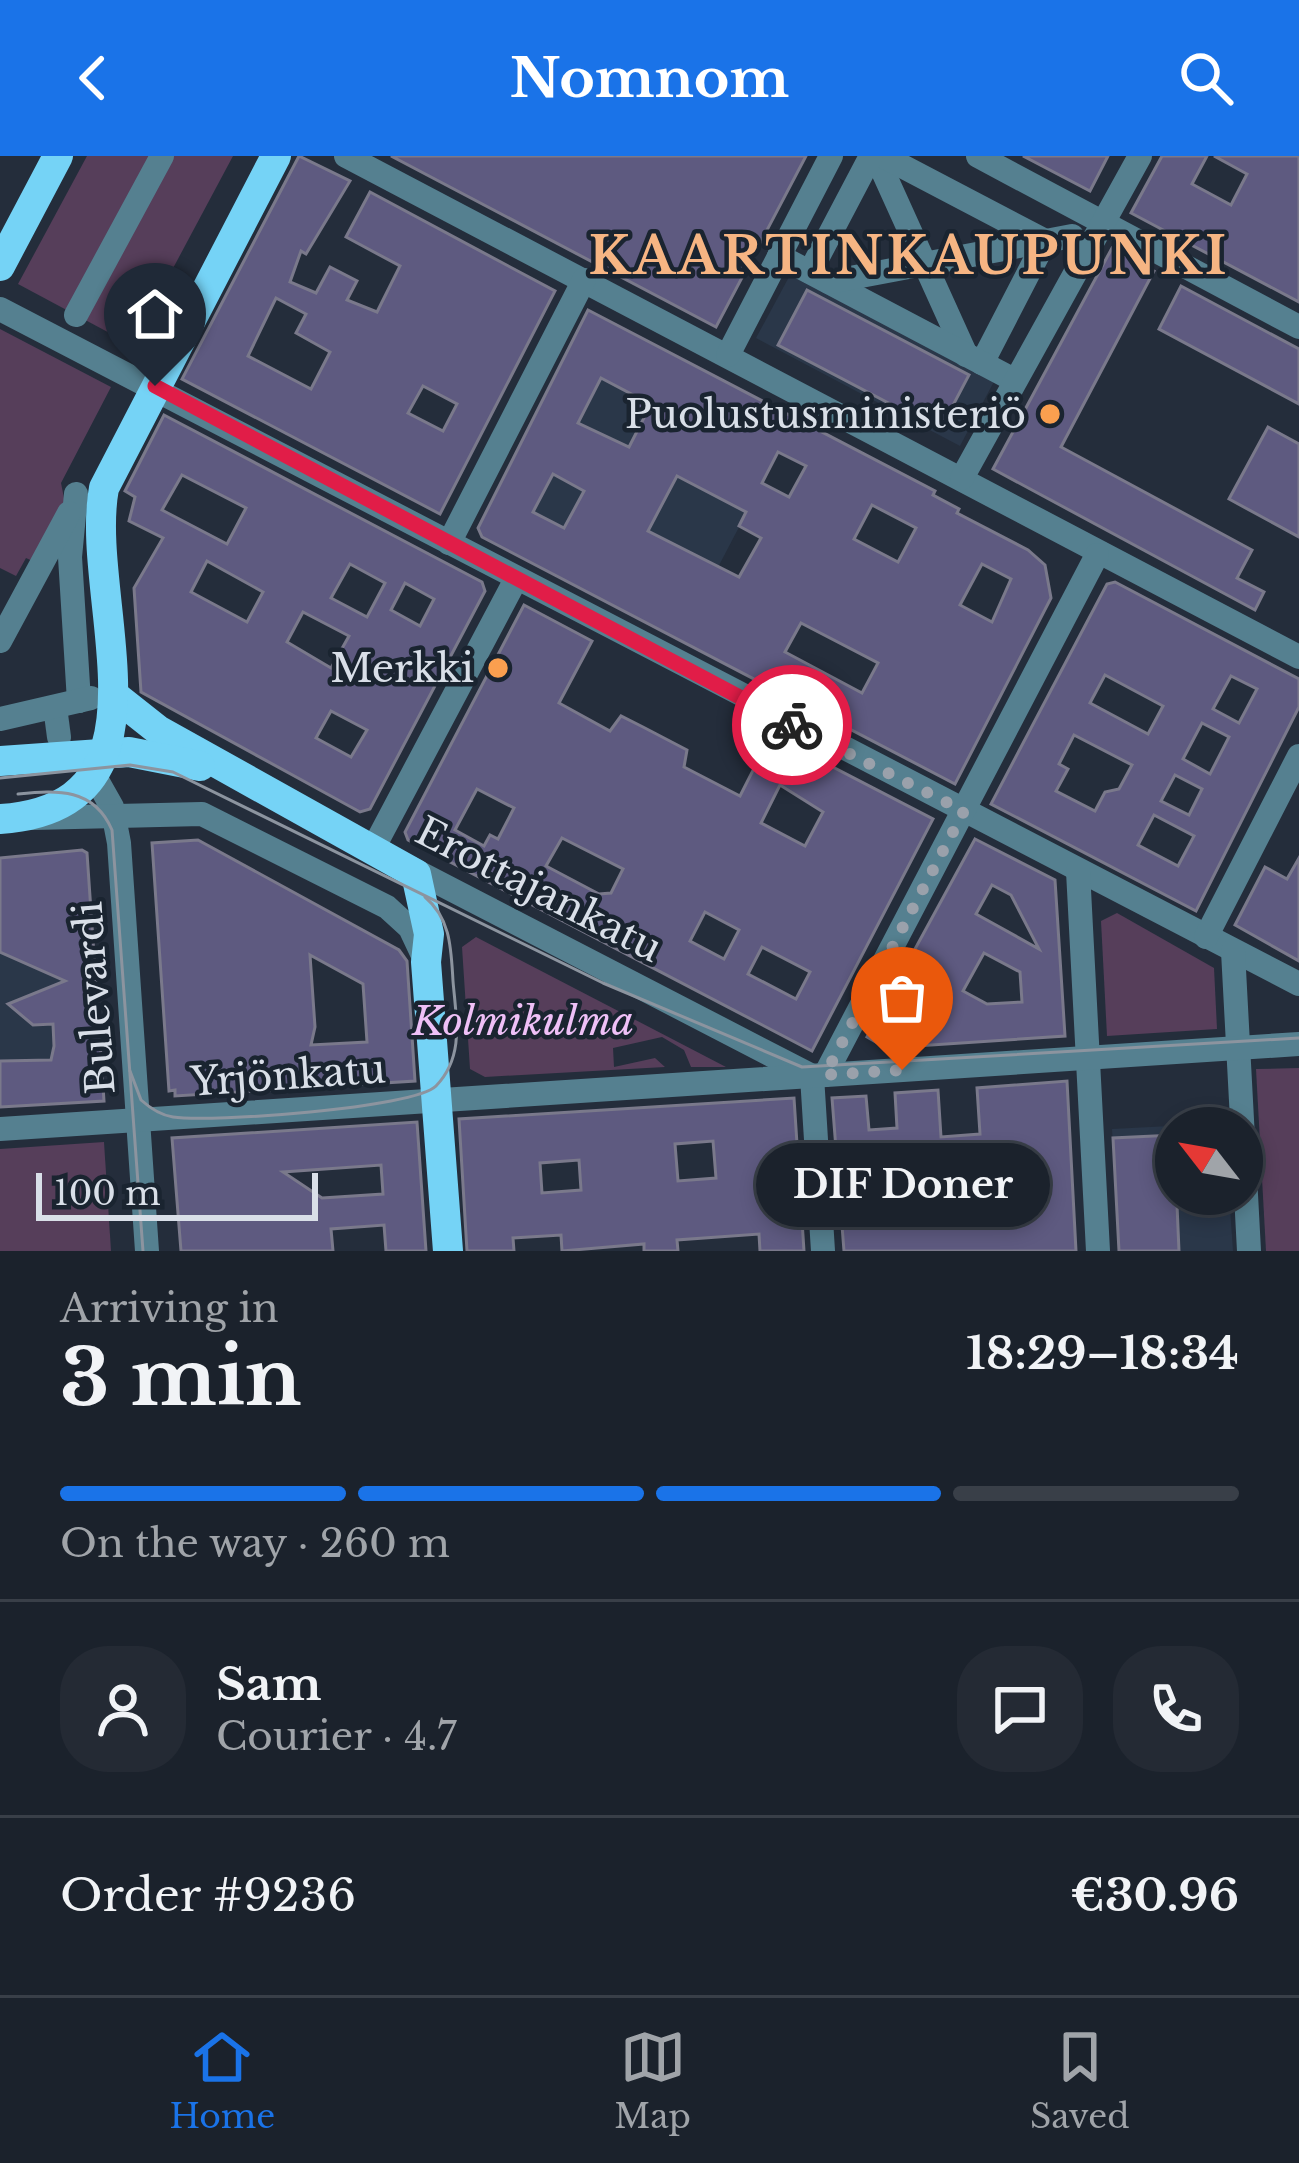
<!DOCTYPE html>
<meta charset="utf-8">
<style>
:root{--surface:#1b222c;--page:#242a34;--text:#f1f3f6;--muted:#a0a4a9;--line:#393f48;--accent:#1a73e8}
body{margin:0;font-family:"Libre Baskerville",serif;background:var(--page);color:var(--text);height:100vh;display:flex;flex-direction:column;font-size:45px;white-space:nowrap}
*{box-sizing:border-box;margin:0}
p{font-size:39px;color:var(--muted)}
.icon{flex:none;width:66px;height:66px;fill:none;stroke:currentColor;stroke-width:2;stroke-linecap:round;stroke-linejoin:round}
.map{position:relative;height:1095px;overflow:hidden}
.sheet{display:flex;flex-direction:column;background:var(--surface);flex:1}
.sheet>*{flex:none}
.needle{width:78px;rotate:301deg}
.controls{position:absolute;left:1155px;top:951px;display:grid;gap:24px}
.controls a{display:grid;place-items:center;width:108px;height:108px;border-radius:50%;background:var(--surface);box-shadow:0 6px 18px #0003,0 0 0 3px var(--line);font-size:60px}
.scale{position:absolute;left:36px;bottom:30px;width:282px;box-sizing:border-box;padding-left:12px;border:6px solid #d9dfe8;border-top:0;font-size:33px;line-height:42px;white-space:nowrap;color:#d9dfe8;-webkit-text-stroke:9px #1a2430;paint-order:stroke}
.pin{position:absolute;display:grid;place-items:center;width:102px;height:102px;color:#fff;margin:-123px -51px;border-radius:50% 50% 50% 0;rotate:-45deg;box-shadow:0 0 12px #0007}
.pin .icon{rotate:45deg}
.courier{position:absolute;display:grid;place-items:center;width:120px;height:120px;margin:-60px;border:9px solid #e11d48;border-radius:50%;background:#fff;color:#222;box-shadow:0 3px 15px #0007}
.bubble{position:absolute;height:84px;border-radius:42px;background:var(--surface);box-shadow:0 6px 18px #0003,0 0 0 3px var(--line);font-size:39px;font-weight:700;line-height:84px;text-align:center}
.summary em{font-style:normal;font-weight:700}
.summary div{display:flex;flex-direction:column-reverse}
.summary{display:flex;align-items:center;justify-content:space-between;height:204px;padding:0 60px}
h1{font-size:78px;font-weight:700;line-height:90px}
.bar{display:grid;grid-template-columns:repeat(4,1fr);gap:18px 12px;align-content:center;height:144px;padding:0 60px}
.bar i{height:15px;border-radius:9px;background:var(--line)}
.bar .active{background:var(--accent)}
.bar p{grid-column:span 4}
.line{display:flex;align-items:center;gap:30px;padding:0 60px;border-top:3px solid var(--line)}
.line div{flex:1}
.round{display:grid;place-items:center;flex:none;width:126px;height:126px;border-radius:48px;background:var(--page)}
header{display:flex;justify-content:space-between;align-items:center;height:156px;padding:0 60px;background:var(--accent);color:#fff;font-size:54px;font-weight:700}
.menu{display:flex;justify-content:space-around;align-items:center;height:168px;border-top:3px solid var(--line);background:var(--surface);font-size:33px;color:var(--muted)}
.menu a{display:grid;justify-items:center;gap:6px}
.menu .active{color:var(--accent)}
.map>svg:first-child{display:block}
.built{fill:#2a3749}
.green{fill:#563e5a}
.building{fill:#5e5a80;stroke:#7a798b;stroke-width:3;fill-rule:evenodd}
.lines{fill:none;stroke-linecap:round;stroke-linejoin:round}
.minor{stroke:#558090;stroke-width:24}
.major{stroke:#75d3f6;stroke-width:30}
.tram{stroke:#8c949f;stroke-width:3}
.done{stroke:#9aa1ab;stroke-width:12;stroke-dasharray:0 21.6}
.route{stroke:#e11d48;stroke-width:15}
.poi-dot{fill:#fa9f4f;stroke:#1a2430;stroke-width:4.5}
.labels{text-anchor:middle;stroke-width:9;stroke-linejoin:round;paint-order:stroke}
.poi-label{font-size:39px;fill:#d9dfe8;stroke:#1a2430;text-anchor:end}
.street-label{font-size:39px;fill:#d9dfe8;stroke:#1a2430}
.park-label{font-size:39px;font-style:italic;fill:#efc0f7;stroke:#1a2430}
.district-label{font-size:51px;font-weight:bold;letter-spacing:3px;fill:#f6b583;stroke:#1a2430}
</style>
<header><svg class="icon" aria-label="back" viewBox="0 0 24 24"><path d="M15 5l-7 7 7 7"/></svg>Nomnom<svg class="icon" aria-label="search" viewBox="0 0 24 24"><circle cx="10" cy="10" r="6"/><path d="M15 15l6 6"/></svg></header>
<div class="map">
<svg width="1299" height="1095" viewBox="0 0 1299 1095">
<rect width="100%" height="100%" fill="#242d3b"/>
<g class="built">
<polygon points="796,108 999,216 960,290 756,182"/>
<polygon points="588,154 796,262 680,484 481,381 478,372"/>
<polygon points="82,694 87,697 104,945 0,951 0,702"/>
<polygon points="1170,970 1184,972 1176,972 1176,1038 1229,1038 1233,1095 1119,1095 1112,973"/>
</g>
<g class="green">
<polygon points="87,0 233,0 132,189 18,128"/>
<polygon points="0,173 111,231 61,327 66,352 37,407 26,402 16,420 0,412"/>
<polygon points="1117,757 1214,812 1217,873 1107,880 1101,765"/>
<polygon points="476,781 726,911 691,911 684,894 662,881 613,892 614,911 655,902 665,911 485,921 470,913 462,791"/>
<polygon points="1299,912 1299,1095 1266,1095 1256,913"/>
<polygon points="104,986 111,1095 0,1095 0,993"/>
</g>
<g class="building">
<path d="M299 0 350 25 306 98 301 95 290 126 316 137 330 111 357 125 347 144 377 156 400 110 346 81 370 36 555 135 440 358 182 223ZM276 142 306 158 296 177 330 196 311 233 248 200ZM423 230 457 248 443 275 408 257Z"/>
<polygon points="391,0 806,0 716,171"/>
<polygon points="1023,0 1108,0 1090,35"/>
<polygon points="1162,0 1207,0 1192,28 1231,49 1247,18 1214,0 1299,0 1299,146 1131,57"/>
<polygon points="1112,92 1154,115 1061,291 1252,394 1237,422 1264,436 1255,454 993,313"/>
<polygon points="1181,130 1299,193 1299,248 1159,173"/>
<polygon points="807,134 969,219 940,274 778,189"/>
<path d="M588 154 935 335 933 339 959 353 957 357 1028 394 1045 409 1051 442 955 628 482 381 478 372ZM601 222 635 240 630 250 646 258 629 291 578 267ZM778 296 806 310 789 341 762 327ZM553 318 584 335 564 372 533 356ZM677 320 746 356 739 370 761 382 739 421 648 375ZM872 349 916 372 898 406 854 383ZM982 408 1011 423 992 466 960 449ZM801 467 878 507 862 537 785 496Z"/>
<path d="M164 259 482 426 485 435 370 653 360 656 141 536 134 432 163 382 129 365 135 341 125 335ZM182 319 246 352 227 388 162 354ZM207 405 263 436 247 466 191 436ZM350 408 385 427 367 461 331 442ZM405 427 434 443 420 470 391 454ZM303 456 349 480 331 512 287 486ZM331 555 367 574 351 601 316 582Z"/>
<polygon points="1268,271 1299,288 1299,381 1229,343"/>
<path d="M1115 426 1299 523V551L1196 755 991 648 1107 428ZM1105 519 1163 550 1148 578 1090 547ZM1231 520 1257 533 1239 567 1213 553ZM1202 567 1229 581 1210 618 1183 603ZM1074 579 1132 609 1119 633 1105 636 1095 655 1056 635 1068 613 1059 608ZM1175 619 1202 633 1189 659 1161 645ZM1154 659 1194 680 1178 710 1138 689Z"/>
<path d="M524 449 592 485 559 547 610 575 621 560 643 571 687 594 684 611 740 640 771 579 933 663 812 895 408 684 405 676ZM780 629 823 656 805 690 761 667ZM477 633 514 652 498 683 490 679 484 690 455 674ZM562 682 623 713 611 737 599 738 546 710ZM705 756 739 774 724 803 690 785ZM762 791 810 816 796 843 748 818Z"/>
<path d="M975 683 1055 724 1065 880 886 892 867 881ZM992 729 1011 739 1039 793 976 758ZM984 797 1020 816 1022 846 987 848 963 835Z"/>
<path d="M198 684 399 794 407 805 415 925 175 940V934L169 935 152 687ZM310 799 363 828 367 886 311 889 315 871Z"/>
<polygon points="82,694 87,697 104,945 0,951 0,905 51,904 54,890 53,868 33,869 8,848 65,825 0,796 0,702"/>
<polygon points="1299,702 1299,805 1235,769 1265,711 1287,723"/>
<polygon points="1067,925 1076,1095 844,1095 832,942 866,940 869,974 897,972 895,937 938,934 941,981 980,978 977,932"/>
<path d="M794 942 804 1095H760L759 1078 677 1084 678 1095H644V1088L562 1095 561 1079 513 1082 514 1095H467L459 963ZM713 985 716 1022 678 1025 675 988ZM579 1004 581 1034 542 1037 540 1007Z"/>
<path d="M417 966 426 1095H386L384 1069 331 1073 333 1095H181L172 982ZM381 1009 383 1038 322 1042 283 1016Z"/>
<polygon points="1174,979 1179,1095 1119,1095 1113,982"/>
</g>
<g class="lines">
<g class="minor">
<polyline points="346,0 1299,501"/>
<polyline points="876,0 966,199"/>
<polyline points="883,0 1045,85 982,207"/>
<polyline points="978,0 1299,171"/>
<polyline points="779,100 1014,224"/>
<polyline points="810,116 871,0"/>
<polyline points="829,126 1072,80"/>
<polyline points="0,153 1299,828"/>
<polyline points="76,159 162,0"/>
<polyline points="728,199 831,0"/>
<polyline points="962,322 1140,0"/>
<polyline points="76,338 70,401 79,545"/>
<polyline points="449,387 584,124"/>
<polyline points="0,485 69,357"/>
<polyline points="55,551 59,581"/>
<polyline points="0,563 91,542"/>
<polyline points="85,603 112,651 119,687 147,1095"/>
<polyline points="32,662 202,658 387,751 410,772 426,806"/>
<polyline points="374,691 516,423"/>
<polyline points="410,712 810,919"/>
<polyline points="1078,715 1098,1095"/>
<polyline points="1206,781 1299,600"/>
<polyline points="1233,795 1249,1095"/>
<polyline points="825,919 1097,399"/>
<polyline points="812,920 823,1095"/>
<polyline points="0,973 1299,888"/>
</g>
<g class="major">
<polyline points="0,110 58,0"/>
<polyline points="115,540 158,574 416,718 429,778 426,806 448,1095"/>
<polyline points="0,605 129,596 200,610"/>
<path d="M0 663C184 651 83 444 104 332L276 0"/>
</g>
<g class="tram">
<polyline points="0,622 130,609 173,616 603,827 802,911 1299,882"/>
<path d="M18 638C58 634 94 632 112 674L143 1095"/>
<path d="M130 915 141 944C151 953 160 959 173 961 210 967 414 952 436 930 465 900 456 862 453 825 451 793 451 763 425 741"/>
</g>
</g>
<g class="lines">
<polyline class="done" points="792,569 964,655 825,919 902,914"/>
<polyline class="route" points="155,230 792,569"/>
</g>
<g class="poi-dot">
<circle cx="1050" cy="258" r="12"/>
<circle cx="498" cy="512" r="12"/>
</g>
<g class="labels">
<g class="poi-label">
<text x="1026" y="272">Puolustusministeriö</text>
<text x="474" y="526">Merkki</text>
</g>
<g class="street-label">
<text transform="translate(539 733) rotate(27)" y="14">Erottajankatu</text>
<text transform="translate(94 842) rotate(-94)" y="14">Bulevardi</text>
<text transform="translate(288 919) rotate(-4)" y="14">Yrjönkatu</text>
</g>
<g class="park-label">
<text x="523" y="879">Kolmikulma</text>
</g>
<g class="district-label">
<text x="909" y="118">KAARTINKAUPUNKI</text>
</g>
</g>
</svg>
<div class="controls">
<a><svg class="needle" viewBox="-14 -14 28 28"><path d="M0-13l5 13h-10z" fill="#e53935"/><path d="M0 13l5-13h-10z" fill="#a0a4a9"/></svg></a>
</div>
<div class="scale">100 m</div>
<div class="pin" style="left:902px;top:914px;background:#ea580c"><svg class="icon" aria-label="bag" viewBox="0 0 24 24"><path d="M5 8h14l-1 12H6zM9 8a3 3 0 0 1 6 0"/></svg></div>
<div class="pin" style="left:155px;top:230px;background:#1f2937"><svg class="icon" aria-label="home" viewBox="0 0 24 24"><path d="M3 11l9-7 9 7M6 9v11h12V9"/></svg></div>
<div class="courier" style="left:792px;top:569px"><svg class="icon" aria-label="bike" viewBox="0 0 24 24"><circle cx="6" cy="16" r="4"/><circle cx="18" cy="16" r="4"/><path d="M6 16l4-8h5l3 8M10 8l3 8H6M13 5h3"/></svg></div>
<div class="bubble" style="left:756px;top:987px;width:294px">DIF Doner</div>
</div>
<section class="sheet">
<div class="summary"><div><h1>3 min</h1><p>Arriving in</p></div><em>18:29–18:34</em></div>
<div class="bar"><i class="active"></i><i class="active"></i><i class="active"></i><i></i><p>On the way · 260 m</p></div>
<div class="line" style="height:216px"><a class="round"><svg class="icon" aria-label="person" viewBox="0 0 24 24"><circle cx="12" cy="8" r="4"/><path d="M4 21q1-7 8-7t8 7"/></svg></a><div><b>Sam</b><p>Courier · 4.7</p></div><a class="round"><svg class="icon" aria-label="chat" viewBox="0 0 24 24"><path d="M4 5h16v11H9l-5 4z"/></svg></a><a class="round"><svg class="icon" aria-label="phone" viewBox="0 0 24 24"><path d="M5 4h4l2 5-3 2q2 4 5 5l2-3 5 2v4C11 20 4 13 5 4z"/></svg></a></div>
<div class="line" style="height:156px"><div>Order #9236</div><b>€30.96</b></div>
</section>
<nav class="menu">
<a class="active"><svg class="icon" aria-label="home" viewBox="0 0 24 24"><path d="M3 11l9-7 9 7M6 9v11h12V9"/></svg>Home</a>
<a><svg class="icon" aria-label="map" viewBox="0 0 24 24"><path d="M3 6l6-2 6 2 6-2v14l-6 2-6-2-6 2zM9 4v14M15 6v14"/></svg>Map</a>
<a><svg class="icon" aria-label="saved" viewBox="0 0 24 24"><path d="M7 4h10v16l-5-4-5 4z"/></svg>Saved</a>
</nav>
